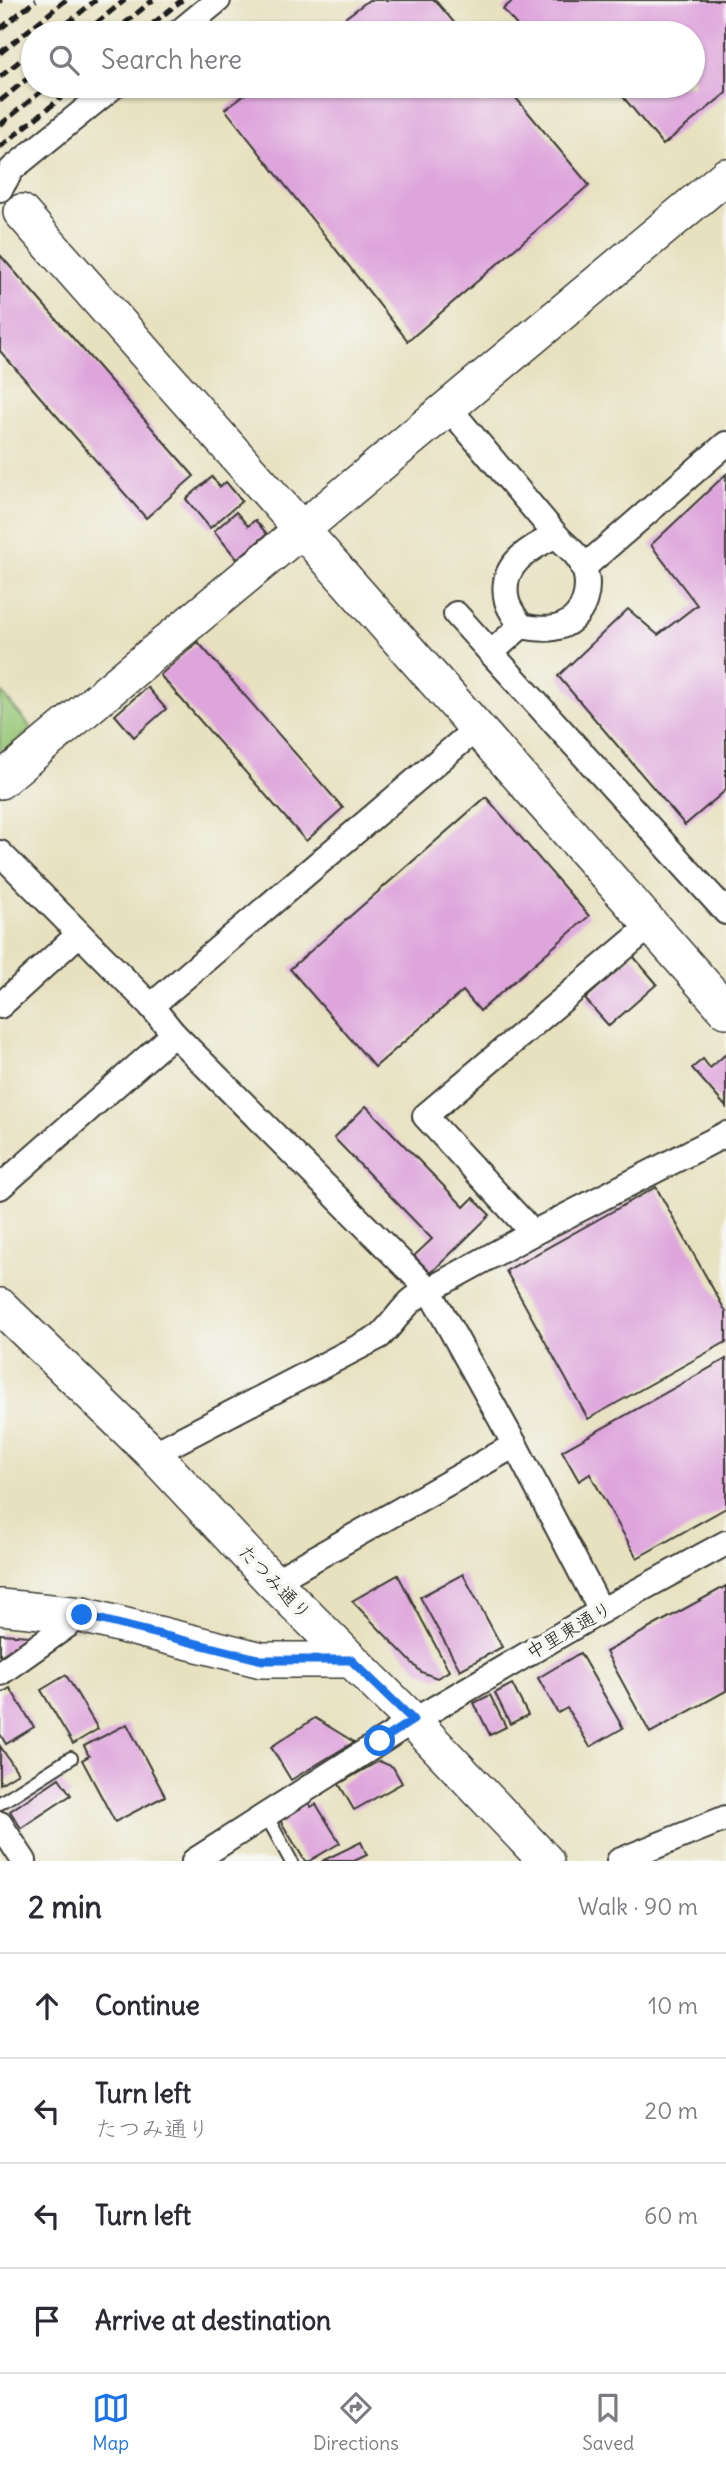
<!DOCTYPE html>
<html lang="en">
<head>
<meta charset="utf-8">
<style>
  :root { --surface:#fff; --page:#f2f2f3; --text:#2b2b33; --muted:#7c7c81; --line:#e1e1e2; --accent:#1a73e8 }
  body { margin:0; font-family:Delius,"Klee One",sans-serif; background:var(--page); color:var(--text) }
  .stop { position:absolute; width:21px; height:21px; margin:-16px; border:5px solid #1a73e8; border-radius:50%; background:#fff }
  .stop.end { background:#1a73e8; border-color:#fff; box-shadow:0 2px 7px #0008 }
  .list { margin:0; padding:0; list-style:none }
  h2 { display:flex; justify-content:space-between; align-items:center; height:91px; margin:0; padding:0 28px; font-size:30px }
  h2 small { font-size:23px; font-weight:400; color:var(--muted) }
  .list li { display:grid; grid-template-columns:46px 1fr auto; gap:21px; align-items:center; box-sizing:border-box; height:105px; padding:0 28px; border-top:2px solid var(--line) }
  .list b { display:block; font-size:26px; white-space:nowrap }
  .list p { margin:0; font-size:23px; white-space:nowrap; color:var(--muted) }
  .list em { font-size:23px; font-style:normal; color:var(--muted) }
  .icon { flex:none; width:38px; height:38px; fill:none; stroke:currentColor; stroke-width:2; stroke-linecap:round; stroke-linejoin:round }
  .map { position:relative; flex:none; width:726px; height:1861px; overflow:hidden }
  .search { position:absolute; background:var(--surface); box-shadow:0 2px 5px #0004; left:21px; right:21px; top:21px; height:77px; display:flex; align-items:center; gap:18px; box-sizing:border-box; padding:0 24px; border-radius:38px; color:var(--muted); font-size:26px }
  .sheet { height:511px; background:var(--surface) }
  nav { display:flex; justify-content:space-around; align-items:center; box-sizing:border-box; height:98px; border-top:2px solid var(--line); background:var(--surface); font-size:19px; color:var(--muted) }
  nav a { display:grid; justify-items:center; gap:4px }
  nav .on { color:var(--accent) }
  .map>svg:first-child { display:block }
  .green { fill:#95c675; stroke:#587148; stroke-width:2 }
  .building { fill:#dea4dc }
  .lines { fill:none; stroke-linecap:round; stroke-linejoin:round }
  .lane-casing { stroke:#3a3a34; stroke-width:16 }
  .street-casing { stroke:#3a3a34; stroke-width:28 }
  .secondary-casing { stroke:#3a3a34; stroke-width:38 }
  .lane { stroke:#fff; stroke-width:12 }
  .street { stroke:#fff; stroke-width:24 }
  .secondary { stroke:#fff; stroke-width:35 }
  .rail { stroke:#1c1c1c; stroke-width:5; stroke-dasharray:10 5; stroke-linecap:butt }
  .route { stroke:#1a73e8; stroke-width:9 }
  .labels { text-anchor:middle; stroke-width:7; stroke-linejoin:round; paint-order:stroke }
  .street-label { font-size:19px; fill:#1c1c1c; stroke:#f6f6f2 }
</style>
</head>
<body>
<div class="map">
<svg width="726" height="1861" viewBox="0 0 726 1861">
  <rect width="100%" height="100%" fill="#f6f6f2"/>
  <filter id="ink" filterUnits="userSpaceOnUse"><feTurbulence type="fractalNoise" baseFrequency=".0143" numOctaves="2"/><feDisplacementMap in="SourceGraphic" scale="14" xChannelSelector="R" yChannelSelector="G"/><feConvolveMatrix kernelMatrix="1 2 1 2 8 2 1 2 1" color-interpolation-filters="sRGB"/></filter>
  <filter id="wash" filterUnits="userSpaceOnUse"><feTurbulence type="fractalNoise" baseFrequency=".00686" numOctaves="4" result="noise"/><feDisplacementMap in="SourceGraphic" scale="28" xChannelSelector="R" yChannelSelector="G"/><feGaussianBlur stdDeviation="1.57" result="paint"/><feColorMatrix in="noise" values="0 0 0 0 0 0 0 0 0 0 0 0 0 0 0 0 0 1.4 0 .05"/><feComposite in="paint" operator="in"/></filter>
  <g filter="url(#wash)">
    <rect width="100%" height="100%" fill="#e7e1bf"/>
    <path class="green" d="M2,693l30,36 -32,26v-60z"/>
    <g id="blocks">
      <g class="building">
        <path d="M369,0h66l28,33h-138z"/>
        <path d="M514,0h212v93l-63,52 -49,-59h79v-53h-170l-20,-24z"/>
        <path d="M256,86h250l83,99 -181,156 -183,-232z"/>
        <path d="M0,255l194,221 -48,42 -146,-167z"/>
        <path d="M726,474v316l-41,35 -127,-149 70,-67 30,26 39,-30 -46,-60z"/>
        <path d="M212,477l8,10 6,-5 16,19 -32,27 -24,-29z"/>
        <path d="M236,512l12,14 7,-6 12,14 -30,25 -23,-28z"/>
        <path d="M198,642l145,166 -37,33 -146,-166z"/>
        <path d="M147,687l19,22 -32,28 -19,-22z"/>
        <path d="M486,797l103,119 -109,95 -17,-20 -88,76 -85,-98z"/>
        <path d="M633,956l24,28 -48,42 -24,-27z"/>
        <path d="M726,1054v53l-34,-39 11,-9 7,9z"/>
        <path d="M366,1106l98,101 9,-9 17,17 -59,58 -17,-17 18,-17 -98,-101z"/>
        <path d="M656,1187l70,125v30l-138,77 -82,-148z"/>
        <path d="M726,1359v149l-89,50 -47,-84 -11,7 -17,-30z"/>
        <path d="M463,1574l39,73 -42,23 -40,-73z"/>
        <path d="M398,1575l51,96 -12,7 -16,-6 -69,-71z"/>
        <path d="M726,1586v105l-76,42 -44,-81z"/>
        <path d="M0,1634l31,2 -31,20z"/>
        <path d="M580,1653l43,75 -33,19 -23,-39 -9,5 -20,-35z"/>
        <path d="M66,1675l32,54 -25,15 -32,-54z"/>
        <path d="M512,1684l16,31 -18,9 -15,-31z"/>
        <path d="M10,1688l24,39 -28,17 -6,-10v-40z"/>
        <path d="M490,1695l16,32 -16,8 -16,-32z"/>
        <path d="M315,1718l39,24 -63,38 -20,-33z"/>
        <path d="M127,1724l38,72 -50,26 -33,-62 7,-4 -5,-10z"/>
        <path d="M0,1746l18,27 -18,11z"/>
        <path d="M379,1761l14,6 9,16 -48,27 -15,-26z"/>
        <path d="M59,1778l12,17 -50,33 -11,-17z"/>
        <path d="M306,1799l5,8 5,-3 24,39 -31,18h-4l-27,-44z"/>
        <path d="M361,1842l6,13 -13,6h-32z"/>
      </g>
    </g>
  </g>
  <g filter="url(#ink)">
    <use href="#blocks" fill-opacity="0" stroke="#3a3a34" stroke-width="2"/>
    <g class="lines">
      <defs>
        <g id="lane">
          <path d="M0,1803l71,-45"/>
          <path d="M266,1815l25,46"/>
        </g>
        <g id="street">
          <path d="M178,33l40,-33"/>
          <path d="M0,189l12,-20 102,-83"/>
          <path d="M448,407l108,128c-27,14 -58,30 -49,66 2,9 10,18 14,25 10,2 23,4 33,2 31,-5 42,-45 25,-69 -6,-9 -16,-16 -23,-24"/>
          <path d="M583,568l143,-124"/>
          <path d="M456,614l35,39"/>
          <path d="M521,626l-30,27 235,259"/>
          <path d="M0,853l151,153 23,28 255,256 86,155 86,166"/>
          <path d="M0,1006l79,-72"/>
          <path d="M151,1006l326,-278"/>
          <path d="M0,1187l174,-153"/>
          <path d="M533,1233l-108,-117 226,-191"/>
          <path d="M153,1454l227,-118c17,-16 27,-38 49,-46l104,-57 193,-99"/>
          <path d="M273,1582l242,-137"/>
          <path d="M0,1673l82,-58"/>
          <path d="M0,1824l24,37"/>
          <path d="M194,1861l219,-140 188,-110 125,-68"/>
          <path d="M619,1861l107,-43"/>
        </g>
        <g id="secondary">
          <path d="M21,212l705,798"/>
          <path d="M0,781l726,-605"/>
          <path d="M0,1306l153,148 120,128 140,139 133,140"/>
          <path d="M0,1607l82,8 180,45h89"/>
        </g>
      </defs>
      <use href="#lane" class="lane-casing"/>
      <use href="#street" class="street-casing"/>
      <use href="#secondary" class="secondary-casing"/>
      <use href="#lane" class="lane"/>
      <use href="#street" class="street"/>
      <use href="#secondary" class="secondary"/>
      <g class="rail">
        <path d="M0,2l2,-2"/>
        <path d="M0,29l36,-29"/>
        <path d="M55,33l41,-33"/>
        <path d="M84,33l41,-33"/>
        <path d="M113,33l40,-33"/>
        <path d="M141,33l41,-33"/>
        <path d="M0,53l66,-53"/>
        <path d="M0,77l33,-27"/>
        <path d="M0,101l33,-27"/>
        <path d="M0,125l48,-39"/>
        <path d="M0,147l76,-61"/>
      </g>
    </g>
  </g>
  <g class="lines" filter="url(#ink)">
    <path class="route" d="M82,1615l180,45h89l62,60 -33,21"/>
  </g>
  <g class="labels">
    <g class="street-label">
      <text transform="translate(275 1582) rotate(46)" y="7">たつみ通り</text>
      <text transform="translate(569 1630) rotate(-30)" y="7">中里東通り</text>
    </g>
  </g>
</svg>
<div class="stop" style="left:380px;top:1741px"></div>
<div class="stop end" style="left:82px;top:1615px"></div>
<div class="search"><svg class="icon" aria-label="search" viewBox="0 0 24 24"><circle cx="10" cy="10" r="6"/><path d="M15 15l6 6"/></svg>Search here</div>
</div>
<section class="sheet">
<h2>2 min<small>Walk · 90 m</small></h2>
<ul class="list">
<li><svg class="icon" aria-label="ahead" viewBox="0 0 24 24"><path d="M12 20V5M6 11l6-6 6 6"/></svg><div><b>Continue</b></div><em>10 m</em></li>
<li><svg class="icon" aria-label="left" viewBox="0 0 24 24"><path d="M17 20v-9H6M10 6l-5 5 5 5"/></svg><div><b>Turn left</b><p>たつみ通り</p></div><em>20 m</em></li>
<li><svg class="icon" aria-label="left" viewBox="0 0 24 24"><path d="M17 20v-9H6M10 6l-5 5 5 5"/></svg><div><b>Turn left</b></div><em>60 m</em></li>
<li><svg class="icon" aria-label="arrive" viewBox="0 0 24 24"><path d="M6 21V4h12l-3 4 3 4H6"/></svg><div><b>Arrive at destination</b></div></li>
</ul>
</section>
<nav>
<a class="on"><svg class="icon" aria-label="map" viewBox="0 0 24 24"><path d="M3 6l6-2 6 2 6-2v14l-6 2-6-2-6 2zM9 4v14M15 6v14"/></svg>Map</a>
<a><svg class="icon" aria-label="directions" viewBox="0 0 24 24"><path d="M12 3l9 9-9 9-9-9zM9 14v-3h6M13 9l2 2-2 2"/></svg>Directions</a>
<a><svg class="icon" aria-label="saved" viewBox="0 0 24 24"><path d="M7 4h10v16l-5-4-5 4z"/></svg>Saved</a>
</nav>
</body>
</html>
